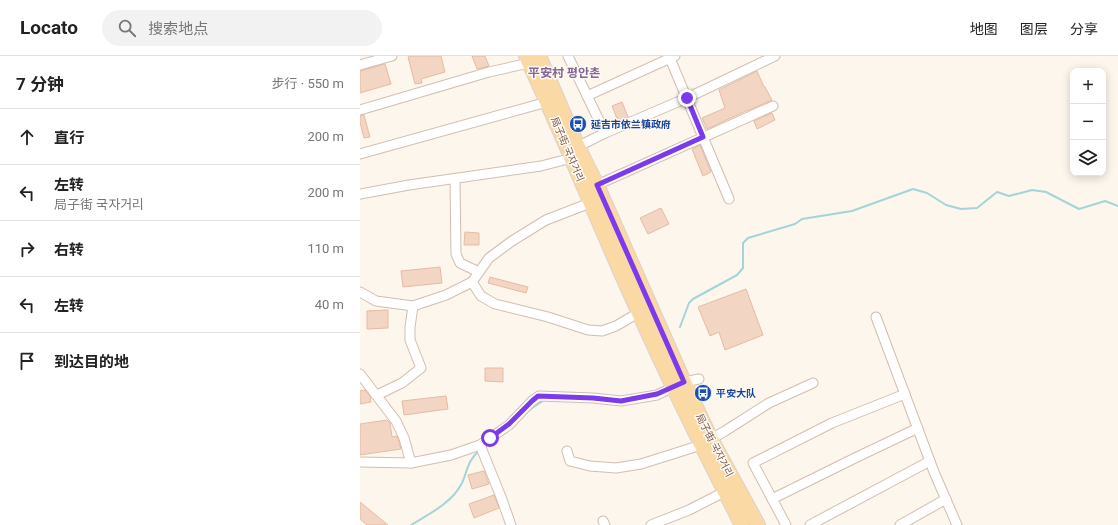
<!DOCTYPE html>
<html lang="zh">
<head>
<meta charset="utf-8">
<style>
  :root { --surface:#fff; --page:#f2f2f2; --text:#222; --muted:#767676; --line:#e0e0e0 }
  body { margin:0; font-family:Roboto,"Noto Sans SC","Noto Sans KR",sans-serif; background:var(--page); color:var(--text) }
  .controls { position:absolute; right:12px; top:12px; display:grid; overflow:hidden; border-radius:8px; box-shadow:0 2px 10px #0003 }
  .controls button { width:36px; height:36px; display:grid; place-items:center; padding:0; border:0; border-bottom:1px solid var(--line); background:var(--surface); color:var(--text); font:20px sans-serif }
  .stop { position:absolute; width:12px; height:12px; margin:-9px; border:3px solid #7c3aed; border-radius:50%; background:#fff }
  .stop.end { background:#7c3aed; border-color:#fff; box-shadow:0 1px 4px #0008 }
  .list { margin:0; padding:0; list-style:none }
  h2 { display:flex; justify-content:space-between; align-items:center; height:52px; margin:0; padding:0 16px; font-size:17px }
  h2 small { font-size:13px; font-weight:400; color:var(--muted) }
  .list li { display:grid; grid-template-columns:26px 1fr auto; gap:12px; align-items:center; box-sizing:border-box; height:56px; padding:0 16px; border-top:1px solid var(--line) }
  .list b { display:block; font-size:15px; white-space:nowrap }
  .list p { margin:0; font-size:13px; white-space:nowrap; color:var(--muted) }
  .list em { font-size:13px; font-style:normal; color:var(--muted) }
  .icon { flex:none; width:22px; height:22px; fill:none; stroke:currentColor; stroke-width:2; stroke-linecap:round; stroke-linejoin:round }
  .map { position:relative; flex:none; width:758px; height:469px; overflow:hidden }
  header { display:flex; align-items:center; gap:24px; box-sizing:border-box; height:56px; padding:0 20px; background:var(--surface); border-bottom:1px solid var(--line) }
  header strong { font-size:19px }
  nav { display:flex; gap:22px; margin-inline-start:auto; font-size:14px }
  .search { width:280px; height:36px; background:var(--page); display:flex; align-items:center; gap:10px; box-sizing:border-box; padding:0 14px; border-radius:22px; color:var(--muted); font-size:15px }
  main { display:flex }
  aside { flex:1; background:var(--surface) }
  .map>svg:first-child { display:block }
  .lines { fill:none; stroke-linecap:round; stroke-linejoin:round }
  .stream { stroke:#a5d3da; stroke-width:2 }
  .building { fill:#f3d5c3; stroke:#e6bba3 }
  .minor-casing { stroke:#d1beb0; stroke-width:11 }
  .primary-casing { stroke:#dad1cd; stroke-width:16 }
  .minor { stroke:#fff; stroke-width:9 }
  .primary { stroke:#fbd9a5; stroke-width:14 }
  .route { stroke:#7c3aed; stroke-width:5 }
  .labels { text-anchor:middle; stroke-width:3; stroke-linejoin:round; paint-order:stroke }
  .transit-label { font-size:10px; font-weight:bold; fill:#164399; stroke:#fffaf3; text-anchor:start }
  .street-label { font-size:10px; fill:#7a5c4d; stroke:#fffaf3 }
  .quarter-label { font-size:12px; font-weight:bold; fill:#846695; stroke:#fffaf3 }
</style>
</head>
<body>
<header>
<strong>Locato</strong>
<div class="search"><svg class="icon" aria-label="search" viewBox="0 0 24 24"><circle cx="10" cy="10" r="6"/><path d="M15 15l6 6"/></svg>搜索地点</div>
<nav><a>地图</a><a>图层</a><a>分享</a></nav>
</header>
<main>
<aside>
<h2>7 分钟<small>步行 · 550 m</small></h2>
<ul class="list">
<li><svg class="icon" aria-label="ahead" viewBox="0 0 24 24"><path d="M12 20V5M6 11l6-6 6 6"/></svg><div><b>直行</b></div><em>200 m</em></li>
<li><svg class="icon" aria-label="left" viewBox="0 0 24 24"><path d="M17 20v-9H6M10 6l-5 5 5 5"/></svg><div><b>左转</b><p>局子街 국자거리</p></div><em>200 m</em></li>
<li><svg class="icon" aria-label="right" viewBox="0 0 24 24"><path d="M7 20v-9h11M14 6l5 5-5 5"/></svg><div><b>右转</b></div><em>110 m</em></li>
<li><svg class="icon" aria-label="left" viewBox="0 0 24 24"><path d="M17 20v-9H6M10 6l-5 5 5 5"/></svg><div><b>左转</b></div><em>40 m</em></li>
<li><svg class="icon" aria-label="arrive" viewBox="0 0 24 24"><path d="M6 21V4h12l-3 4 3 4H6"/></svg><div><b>到达目的地</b></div></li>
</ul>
</aside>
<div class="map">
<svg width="758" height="469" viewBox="0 0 758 469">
  <rect width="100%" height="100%" fill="#fdf6ec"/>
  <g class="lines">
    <g class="stream">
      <path d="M320,271l9,-24 4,-4 44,-24 6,-7v-25l5,-5 47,-14 7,-5 50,-8 61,-22 14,4 19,12 15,4 16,-1 20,-16 12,4 23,-6 14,2 33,17 26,-8 13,5"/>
      <path d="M168,355l16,-11"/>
      <path d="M51,469c18,-11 41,-22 51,-42 6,-13 5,-22 17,-32"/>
    </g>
  </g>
  <g class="building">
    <path d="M52,0h29l4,16 -24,7 1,4 -7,1 -7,-27z"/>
    <path d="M112,0h13l4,10 -12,3z"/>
    <path d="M25,8l6,20 -31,9v-22z"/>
    <path d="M397,15l7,16h1l7,13 -23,10h-1l-41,19 -5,-11 23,-10 -6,-18z"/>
    <path d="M262,46l6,15 -10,4 -6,-15z"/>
    <path d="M412,57l3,7 -18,9 -3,-8z"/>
    <path d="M4,59l6,22 -6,1 -4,-16v-6z"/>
    <path d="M340,89l11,27 -8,4 -11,-27z"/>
    <path d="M301,152l8,16 -21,10 -8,-16z"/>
    <path d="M105,176l14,1v12h-15z"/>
    <path d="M80,211l2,16 -39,4 -2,-16z"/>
    <path d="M130,221l38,10 -2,6 -38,-10z"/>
    <path d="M386,233l17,46 -38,15 -6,-18 -9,4 -12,-29z"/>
    <path d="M28,254v18l-21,1v-18z"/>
    <path d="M125,312h18v14l-18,-1z"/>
    <path d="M5,334l5,6 1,6 -11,2v-13z"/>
    <path d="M86,340l2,13 -44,6 -2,-14z"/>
    <path d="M27,364l3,3 2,14 5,-1 4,13 -41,6v-31z"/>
    <path d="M124,415l5,13 -17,5 -4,-14z"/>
    <path d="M134,439l5,13 -25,10 -5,-14z"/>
    <path d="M0,446l28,23h-21l-7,-6z"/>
  </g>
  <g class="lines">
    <defs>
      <g id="minor">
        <path d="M208,0l37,77"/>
        <path d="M309,0l60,143"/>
        <path d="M0,9l32,-9"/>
        <path d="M227,40l88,-40"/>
        <path d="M0,54l129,-38 40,-9"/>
        <path d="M213,93l32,-16 82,-35 88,-42"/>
        <path d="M0,98l187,-52"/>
        <path d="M95,123l1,75 4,9 19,9"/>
        <path d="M237,129l176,-79"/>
        <path d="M0,138l49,-9 132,-19 31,-8"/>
        <path d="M112,226l9,14 14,8 53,13 40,13 14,1 14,-5 22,-13"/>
        <path d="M0,236l16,9 37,5 33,-11 26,-13 17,-24 23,-17 34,-21 44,-17"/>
        <path d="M516,261l58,155 23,53"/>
        <path d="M0,318l36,47 8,17 7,25"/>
        <path d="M17,339l25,-12 19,-15 -11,-28v-13l3,-21"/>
        <path d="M120,389l21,52 10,28"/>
        <path d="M207,395l3,10 20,5 26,2 25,-4 35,-11 25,-8 24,-14 44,-28 44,-20"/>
        <path d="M0,406l51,1 40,-8 29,-10 29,-20 23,-24 7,-5 54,2 28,3 36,-6 27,-13 15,-3"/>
        <path d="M412,443l83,-41 63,-30"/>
        <path d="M243,465l2,4"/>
        <path d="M291,469l38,-15 39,-20"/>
        <path d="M426,469l-33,-62 79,-40 73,-29"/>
        <path d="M450,469l120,-64"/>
        <path d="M540,469l46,-26"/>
      </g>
      <g id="primary">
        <path d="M166,0c40,85 74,172 113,257 32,72 67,142 103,212"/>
        <path d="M179,0l39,91 19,38 87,197 27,57 47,86"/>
      </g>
    </defs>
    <use href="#minor" class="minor-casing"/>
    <use href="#primary" class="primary-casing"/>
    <use href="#minor" class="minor"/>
    <use href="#primary" class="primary"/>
  </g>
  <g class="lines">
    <path class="route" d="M130,382l19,-14 23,-23 6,-5 55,2 28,3 36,-7 27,-12 -87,-197 106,-48 -16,-39"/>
  </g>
  <defs>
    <symbol id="bus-disc" viewBox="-11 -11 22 22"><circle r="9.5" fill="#1a4fb4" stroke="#fffaf3"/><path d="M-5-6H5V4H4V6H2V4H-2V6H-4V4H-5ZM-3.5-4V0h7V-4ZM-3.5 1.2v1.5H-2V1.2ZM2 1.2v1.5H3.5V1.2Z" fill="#fff"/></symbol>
  </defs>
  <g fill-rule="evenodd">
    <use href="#bus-disc" x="208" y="58" width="20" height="20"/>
    <use href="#bus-disc" x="333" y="327" width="20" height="20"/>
  </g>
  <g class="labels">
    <g class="transit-label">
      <text x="231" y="72">延吉市依兰镇政府</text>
      <text x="356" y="341">平安大队</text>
    </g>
    <g class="street-label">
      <text transform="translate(208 93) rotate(67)" y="4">局子街 국자거리</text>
      <text transform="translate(355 389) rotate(63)" y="4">局子街 국자거리</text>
    </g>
    <g class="quarter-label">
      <text x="204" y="21">平安村 평안촌</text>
    </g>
  </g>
</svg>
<div class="controls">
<button>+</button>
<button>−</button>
<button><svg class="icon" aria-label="layers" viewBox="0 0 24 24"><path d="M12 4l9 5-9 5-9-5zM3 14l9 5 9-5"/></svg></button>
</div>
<div class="stop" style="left:130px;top:382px"></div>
<div class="stop end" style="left:327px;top:42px"></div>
</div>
</main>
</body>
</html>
